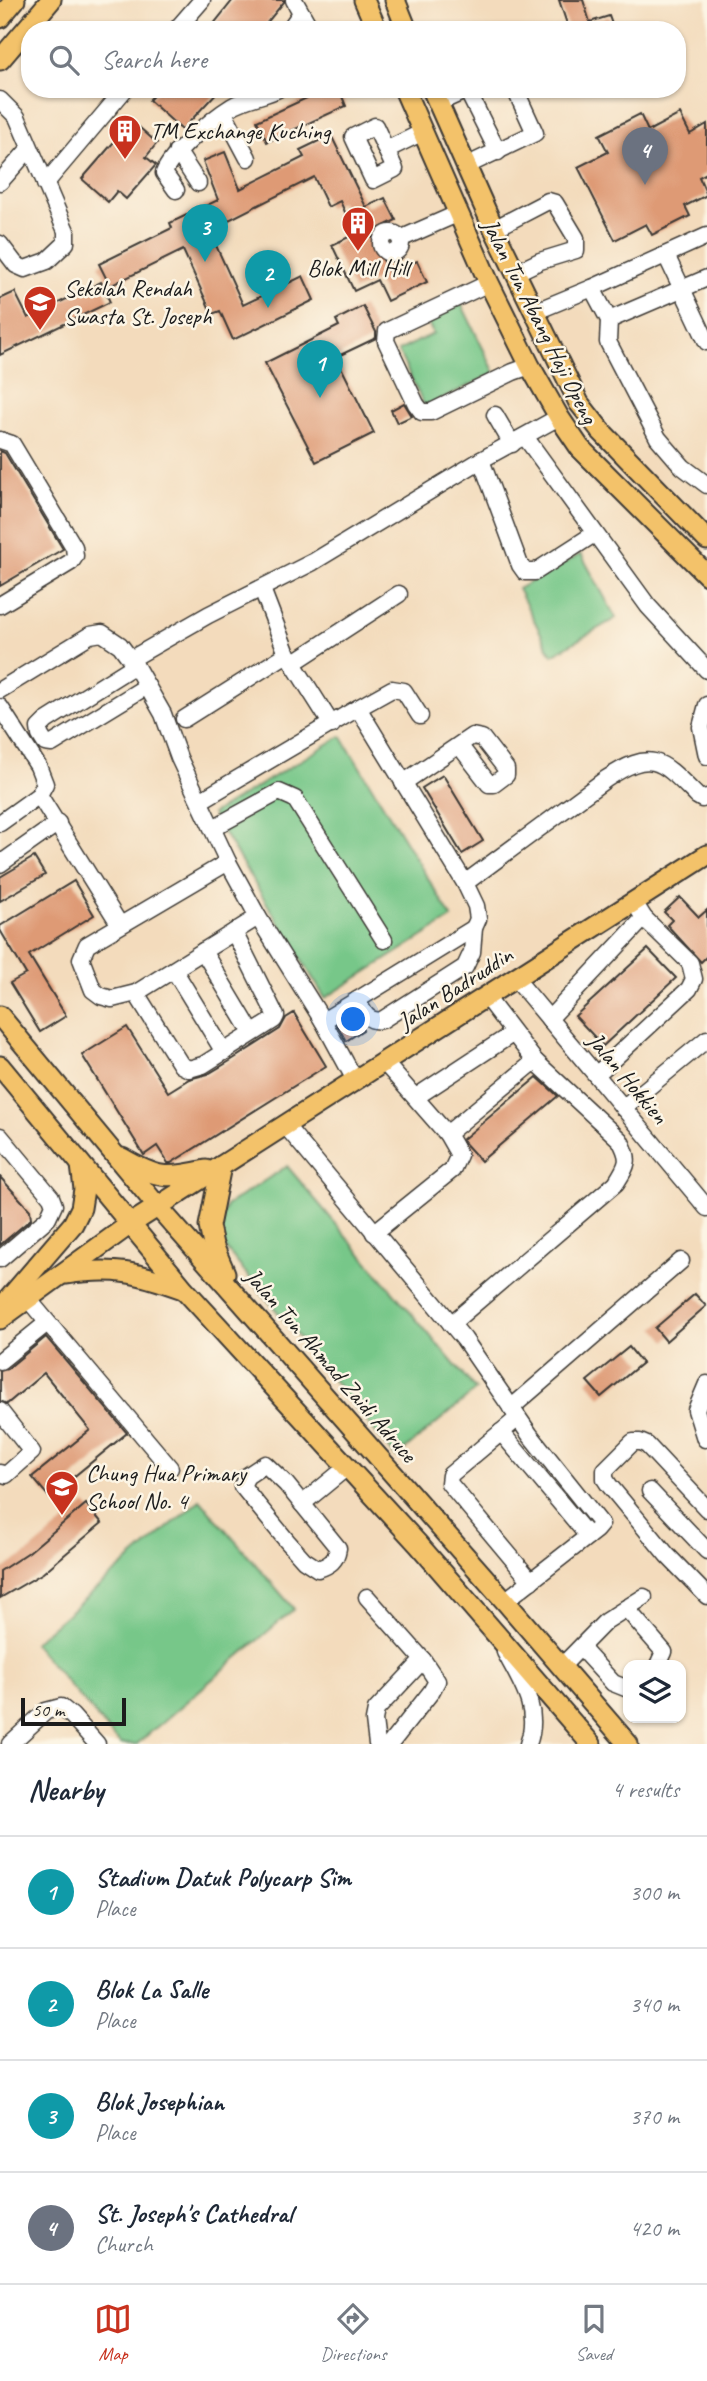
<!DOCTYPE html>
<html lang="en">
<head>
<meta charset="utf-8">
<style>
  :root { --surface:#fff; --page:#f2f2f3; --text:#1f2937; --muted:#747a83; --line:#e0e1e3; --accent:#c8321e }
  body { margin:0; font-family:Caveat,sans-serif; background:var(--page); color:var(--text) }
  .controls { position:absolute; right:21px; bottom:21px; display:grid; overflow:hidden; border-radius:14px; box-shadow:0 2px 5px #0004 }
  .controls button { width:63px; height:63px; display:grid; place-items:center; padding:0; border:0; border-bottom:2px solid var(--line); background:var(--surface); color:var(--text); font:35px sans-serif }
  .scale { position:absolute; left:21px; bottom:18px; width:105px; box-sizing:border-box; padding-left:7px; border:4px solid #1c1c1c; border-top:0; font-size:19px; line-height:24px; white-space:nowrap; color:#1c1c1c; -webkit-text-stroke:5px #fcf5e5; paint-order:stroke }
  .you { position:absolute; left:354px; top:1020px; width:24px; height:24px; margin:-18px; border:5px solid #fff; border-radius:50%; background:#1a73e8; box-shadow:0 0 0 10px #1a73e833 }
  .badge { display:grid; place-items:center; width:46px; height:46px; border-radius:50%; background:var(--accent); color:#fff; font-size:23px; font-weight:700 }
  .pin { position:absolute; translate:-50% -58px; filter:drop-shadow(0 2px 4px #0008) }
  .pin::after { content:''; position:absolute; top:37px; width:24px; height:21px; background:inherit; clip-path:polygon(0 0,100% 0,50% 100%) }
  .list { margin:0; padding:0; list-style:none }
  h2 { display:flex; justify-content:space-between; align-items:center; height:91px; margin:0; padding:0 28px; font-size:30px }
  h2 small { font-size:23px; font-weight:400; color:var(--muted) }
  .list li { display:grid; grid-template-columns:46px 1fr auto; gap:21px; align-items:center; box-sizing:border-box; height:112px; padding:0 28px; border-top:2px solid var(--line) }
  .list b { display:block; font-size:26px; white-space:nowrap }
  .list p { margin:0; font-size:23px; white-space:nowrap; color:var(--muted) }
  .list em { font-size:23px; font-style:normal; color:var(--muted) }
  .icon { flex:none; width:38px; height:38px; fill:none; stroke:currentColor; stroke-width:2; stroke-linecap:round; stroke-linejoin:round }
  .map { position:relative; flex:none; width:707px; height:1744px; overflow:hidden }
  .search { position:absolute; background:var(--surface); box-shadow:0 2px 5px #0004; left:21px; right:21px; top:21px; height:77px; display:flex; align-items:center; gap:18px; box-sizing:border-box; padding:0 24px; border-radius:28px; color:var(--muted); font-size:26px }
  .sheet { height:539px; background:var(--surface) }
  nav { display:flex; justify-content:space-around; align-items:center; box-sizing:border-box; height:98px; border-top:2px solid var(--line); background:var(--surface); font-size:19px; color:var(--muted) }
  nav a { display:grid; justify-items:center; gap:4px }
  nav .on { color:var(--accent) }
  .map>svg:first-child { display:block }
  .green { fill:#77c789; stroke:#4a7252; stroke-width:2 }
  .building { fill:#de9a75 }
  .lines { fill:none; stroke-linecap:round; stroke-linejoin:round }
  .minor-casing { stroke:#3c3934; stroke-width:19 }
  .major-casing { stroke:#3c3934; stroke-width:23 }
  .minor { stroke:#fff; stroke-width:16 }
  .major { stroke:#f3c26a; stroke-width:19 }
  .labels { text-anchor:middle; stroke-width:5; stroke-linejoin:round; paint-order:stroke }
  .poi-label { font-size:24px; fill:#1c1c1c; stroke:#fcf5e5; text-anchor:start }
  .street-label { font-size:24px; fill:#1c1c1c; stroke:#fcf5e5 }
</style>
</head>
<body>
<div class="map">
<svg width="707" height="1744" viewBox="0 0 707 1744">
  <rect width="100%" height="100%" fill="#fcf5e5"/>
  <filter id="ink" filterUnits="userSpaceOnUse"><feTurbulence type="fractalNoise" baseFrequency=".0143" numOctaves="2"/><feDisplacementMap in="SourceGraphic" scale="14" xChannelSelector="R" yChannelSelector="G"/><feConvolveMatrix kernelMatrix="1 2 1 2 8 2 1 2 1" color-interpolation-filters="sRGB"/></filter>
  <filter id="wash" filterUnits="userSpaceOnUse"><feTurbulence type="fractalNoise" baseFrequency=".00686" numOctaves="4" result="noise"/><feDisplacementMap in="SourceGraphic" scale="28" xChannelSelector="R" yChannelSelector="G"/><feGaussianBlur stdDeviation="1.57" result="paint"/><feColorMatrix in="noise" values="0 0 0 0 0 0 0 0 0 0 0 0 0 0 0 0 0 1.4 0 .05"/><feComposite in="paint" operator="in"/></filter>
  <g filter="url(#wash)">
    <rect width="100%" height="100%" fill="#f3dbbc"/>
    <g class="green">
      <path d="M461,303l34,70 -70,34 -27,-56 35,-17 -6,-14z"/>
      <path d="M581,554l35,64 -64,37 -34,-66z"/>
      <path d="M341,736l111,182 -127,80 -113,-184z"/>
      <path d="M287,1166l189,224 -80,67 -174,-213 -3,-20 7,-18z"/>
      <path d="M200,1500l94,109 -157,135h-17l-87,-101z"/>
    </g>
    <g id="blocks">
      <g class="building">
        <path d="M233,0h51v2l-23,28h-52z"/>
        <path d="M559,0h24l7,22 19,-6 5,14h-45z"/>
        <path d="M159,89h61l-38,41 -33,-30z"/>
        <path d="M326,89h13l7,17 -79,36 -10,-21z"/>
        <path d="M640,114l8,17 32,-17 10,20 17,-10v49l-8,4 8,18 -22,11 5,10 -38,19 -6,-11 -31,16 -37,-73 30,-15 -9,-17z"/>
        <path d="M132,121l25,22 -11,14 10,8 -30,34 -9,-8 -9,11 -26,-23z"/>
        <path d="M331,135l35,72 19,-9 11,22 -26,13 20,41 27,-13 10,21 -40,19 -10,-21 -23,11 -22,-46 23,-11 -15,-33 -12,6 -14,-30 -105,53 34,75 60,-29 11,24 -81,40 -13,-29 -8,3 -29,-64 -73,36 -11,-22 73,-36 -2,-5 48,-23 -15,-39 22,-9 15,37 64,-32 -4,-7z"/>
        <path d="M101,282l9,20 -110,53v-56l15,-7 13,26z"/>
        <path d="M363,306l13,26v6l-40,19 38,76 -58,29 -51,-99 74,-37 -3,-6z"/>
        <path d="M404,403l8,13 -15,7 -6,-13z"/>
        <path d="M0,451l5,2 58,96 -63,37z"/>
        <path d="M443,775l40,66 -21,13 -40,-66z"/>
        <path d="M34,857l11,18 -45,26v-24z"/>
        <path d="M74,881l20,34 -65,40 37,61 -26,16 -30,-49 16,-9 -26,-44v-4z"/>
        <path d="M680,897l19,20 8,-7v46l-6,6 -34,-37 5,-5 -8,-8z"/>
        <path d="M648,949l28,29 -73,68 -28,-30z"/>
        <path d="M294,1013l32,53 -155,97h-3l-11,-17 -13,9 -62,-100 45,-28 41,65 21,-13 19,-5 22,-13 50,-32 6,-11z"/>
        <path d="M353,1015l10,15 -17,11 -9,-16z"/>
        <path d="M537,1077l21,19 -77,65 -19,-21z"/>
        <path d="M0,1177l30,33 1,9 -31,26z"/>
        <path d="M695,1294l11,12 -40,35 -11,-13z"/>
        <path d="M46,1337l81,96 -78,64 -17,-20 58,-47 -46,-57 -37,31 -7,-3v-30l7,-2z"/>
        <path d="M629,1347l13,16 -41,34 -14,-16z"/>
        <path d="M86,1504l16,19 -59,50 -43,25v-27l29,-19z"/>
      </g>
    </g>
  </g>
  <g filter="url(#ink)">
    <use href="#blocks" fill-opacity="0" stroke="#3c3934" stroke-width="2"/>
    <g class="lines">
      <defs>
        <g id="minor">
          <path d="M294,0l17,30"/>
          <path d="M176,30l26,-30"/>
          <path d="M289,30l12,-17"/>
          <path d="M467,90l31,62"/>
          <path d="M0,100l17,17 49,114v12l-19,18 -22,8 -9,-4 -16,-21"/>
          <path d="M438,103l31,-14"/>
          <path d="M224,113l24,45"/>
          <path d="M375,126l20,43 -22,11 -20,-43z"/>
          <path d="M386,150l37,-18"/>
          <path d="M177,151l21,32"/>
          <path d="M466,166l69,-33 -20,-44"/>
          <path d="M0,182l29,-33"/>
          <path d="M45,184l80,-95"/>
          <path d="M176,190l-12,-17c7,-19 49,-55 67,-66 14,-9 33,-11 47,-18"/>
          <path d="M494,229l54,-28 7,2 21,35v12l-36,11 -25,12"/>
          <circle cx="391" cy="243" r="10"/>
          <path d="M400,239l57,-25"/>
          <path d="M666,255l41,87"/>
          <path d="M489,283l-102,48 -1,10 30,63 6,8h9l82,-40 17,-6"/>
          <path d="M592,288l17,32 -1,22 50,96 25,29 24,18"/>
          <path d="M534,312l58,-24 115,-52"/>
          <path d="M609,320l98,-42"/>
          <path d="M495,415l17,29"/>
          <path d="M526,438l122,168 59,64"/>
          <path d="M0,440l12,4 62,103 1,9 -4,6 -71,43"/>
          <path d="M481,460l39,105 5,7h10l59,-38"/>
          <path d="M262,589l25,65 45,71"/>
          <path d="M131,659l77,-44 105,-53 168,-102 78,-43"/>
          <path d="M293,663l106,-69"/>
          <path d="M135,665l-89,56 -7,7 1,7 5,8 7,1 95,-58"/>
          <path d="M0,690l90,-55 12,-2 18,12 15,20 28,49 16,44 49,104 30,55 65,104 32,59"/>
          <path d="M707,705l-6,22 6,29"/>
          <path d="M0,707l38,59 7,18 -6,11 81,130"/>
          <path d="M358,708l34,-19 12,2 16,25"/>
          <path d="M184,719l103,-65"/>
          <path d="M403,783l69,-47 10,2 24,31v6l-12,9h-5l-30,-39"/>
          <path d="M200,801l158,-93 107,175 11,23 2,13 -4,9 -2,24 -7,15 -83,53c-15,3 -19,-9 -25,-20"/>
          <path d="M0,823l39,-28"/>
          <path d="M213,828l66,-36 16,7 89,141"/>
          <path d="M228,862l-141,83 -6,14 12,31 8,6 11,3 24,-6 122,-76"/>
          <path d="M0,864l58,-41"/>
          <path d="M465,883l141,-104c47,-31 55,-19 91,17l5,3 5,-2"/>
          <path d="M203,951l49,82"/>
          <path d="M174,970l50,82"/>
          <path d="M515,978l192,230"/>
          <path d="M136,993l45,72 8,4 14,-4 71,-45 2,-4 -42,-84"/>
          <path d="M549,1019l95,-101"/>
          <path d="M323,1021l151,-93"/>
          <path d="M596,1075l93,-86 5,-10 -4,-16 -46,-45 -10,-16"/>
          <path d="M416,1097l96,-63"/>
          <path d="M623,1108l84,-69"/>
          <path d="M285,1125l179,214 66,96 71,89 -5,6 -91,71"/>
          <path d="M447,1134l88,-73"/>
          <path d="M0,1136l51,61 3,8 -6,13 -48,41"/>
          <path d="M374,1233l78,-63 7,-15 -12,-21 -63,-72"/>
          <path d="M28,1299l142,169"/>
          <path d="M451,1324l165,-141c12,-19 15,-23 4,-43l-85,-79 -49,-64"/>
          <path d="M0,1361l47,-38"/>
          <path d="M511,1408l170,-147"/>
          <path d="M0,1411l32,41 -26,23 -6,-2"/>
          <path d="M518,1418l-68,57 -1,8 82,98"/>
          <path d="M501,1432l87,104"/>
          <path d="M705,1439l-9,-29 11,-26"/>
          <path d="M265,1464l21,20 52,64c-2,13 -8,17 -20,21l-14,-9 -17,-19 -45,-55 5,-10z"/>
          <path d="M650,1491l57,60"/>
          <path d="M302,1504l45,-37"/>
          <path d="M707,1509l-60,-64 -7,-3h-7l-28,28v9l4,6 58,70 40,41"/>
          <path d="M367,1597l56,63 -47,50 -2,10 3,24"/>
          <path d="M626,1608l38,44 -6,13"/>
          <path d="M581,1648l32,35 15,6"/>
          <path d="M505,1652c16,30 36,58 23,92"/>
          <path d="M561,1667l45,-46 38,-24"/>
          <path d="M10,1744l36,-33 15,-4 11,9 25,28"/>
          <path d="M390,1744l41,-52 6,-11 -14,-21"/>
        </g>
        <g id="major">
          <path d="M364,0l13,30"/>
          <path d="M395,0l12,30"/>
          <path d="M0,18l15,-18"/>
          <path d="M0,60l51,-60"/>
          <path d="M404,89l85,194 41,83 29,51 21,31 127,127"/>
          <path d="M432,89l62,140 85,174 22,28 106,109"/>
          <path d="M0,1016l158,191 347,394 123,143"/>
          <path d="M0,1066l184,223 234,255 173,200"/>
          <path d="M122,1158c36,21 44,21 84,12"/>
          <path d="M221,1166l-12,60 4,19 12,28"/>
          <path d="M66,1274c49,-7 70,-2 117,15"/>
          <path d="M1,1308l72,-84 8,-16 3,-19 -3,-24"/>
          <path d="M0,1319l129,-94 578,-370"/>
        </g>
      </defs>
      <use href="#minor" class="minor-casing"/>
      <use href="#major" class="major-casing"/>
      <use href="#minor" class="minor"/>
      <use href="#major" class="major"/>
    </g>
  </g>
  <defs>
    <symbol id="building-pin" viewBox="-11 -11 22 30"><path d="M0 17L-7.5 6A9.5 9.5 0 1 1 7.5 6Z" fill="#c8321e" stroke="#fcf5e5"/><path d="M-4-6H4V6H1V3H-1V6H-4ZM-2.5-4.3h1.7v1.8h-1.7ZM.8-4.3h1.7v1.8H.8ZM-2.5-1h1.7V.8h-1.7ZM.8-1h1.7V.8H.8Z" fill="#fff"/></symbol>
    <symbol id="school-pin" viewBox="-11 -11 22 30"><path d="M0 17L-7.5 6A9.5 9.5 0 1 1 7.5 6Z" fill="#c8321e" stroke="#fcf5e5"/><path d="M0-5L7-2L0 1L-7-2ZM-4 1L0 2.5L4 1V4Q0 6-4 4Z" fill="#fff"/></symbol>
  </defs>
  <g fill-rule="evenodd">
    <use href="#building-pin" x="106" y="112" width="38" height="52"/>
    <use href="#building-pin" x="339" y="204" width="38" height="52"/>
    <use href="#school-pin" x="21" y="283" width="38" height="52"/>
    <use href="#school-pin" x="43" y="1468" width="38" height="52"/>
  </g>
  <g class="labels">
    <g class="poi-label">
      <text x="150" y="139">TM Exchange Kuching</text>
      <text x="358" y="276" text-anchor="middle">Blok Mill Hill</text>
      <text x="64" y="296">Sekolah Rendah<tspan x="64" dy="28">Swasta St. Joseph</tspan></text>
      <text x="86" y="1481">Chung Hua Primary<tspan x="86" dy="28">School No. 4</tspan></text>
    </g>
    <g class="street-label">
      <text transform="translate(540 321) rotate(63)" y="8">Jalan Tun Abang Haji Openg</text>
      <text transform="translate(455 988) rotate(-33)" y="8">Jalan Badruddin</text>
      <text transform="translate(628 1078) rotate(50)" y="8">Jalan Hokkien</text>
      <text transform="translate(331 1365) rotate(49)" y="8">Jalan Tun Ahmad Zaidi Adruce</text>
    </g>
  </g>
</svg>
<div class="controls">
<button><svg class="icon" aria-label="layers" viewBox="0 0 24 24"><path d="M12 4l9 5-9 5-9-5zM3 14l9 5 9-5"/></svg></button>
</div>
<div class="scale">50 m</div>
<div class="you"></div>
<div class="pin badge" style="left:320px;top:398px;background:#0f9aa8">1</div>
<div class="pin badge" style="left:268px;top:308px;background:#0f9aa8">2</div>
<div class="pin badge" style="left:205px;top:262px;background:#0f9aa8">3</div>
<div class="pin badge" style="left:645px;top:185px;background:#6b7280">4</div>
<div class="search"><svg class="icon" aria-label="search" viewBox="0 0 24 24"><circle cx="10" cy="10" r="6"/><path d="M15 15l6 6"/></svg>Search here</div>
</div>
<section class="sheet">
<h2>Nearby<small>4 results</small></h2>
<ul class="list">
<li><span class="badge" style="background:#0f9aa8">1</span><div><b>Stadium Datuk Polycarp Sim</b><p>Place</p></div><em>300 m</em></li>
<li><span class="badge" style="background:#0f9aa8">2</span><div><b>Blok La Salle</b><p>Place</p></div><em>340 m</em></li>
<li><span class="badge" style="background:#0f9aa8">3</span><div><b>Blok Josephian</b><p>Place</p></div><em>370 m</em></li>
<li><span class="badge" style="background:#6b7280">4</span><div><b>St. Joseph's Cathedral</b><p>Church</p></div><em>420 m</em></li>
</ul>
</section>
<nav>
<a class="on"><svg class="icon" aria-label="map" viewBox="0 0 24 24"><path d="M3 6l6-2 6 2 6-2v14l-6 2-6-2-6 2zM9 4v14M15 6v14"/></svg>Map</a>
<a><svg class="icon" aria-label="directions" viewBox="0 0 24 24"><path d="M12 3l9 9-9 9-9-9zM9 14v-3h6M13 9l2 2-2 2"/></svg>Directions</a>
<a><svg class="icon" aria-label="saved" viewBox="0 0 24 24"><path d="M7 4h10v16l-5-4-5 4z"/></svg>Saved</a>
</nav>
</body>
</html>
